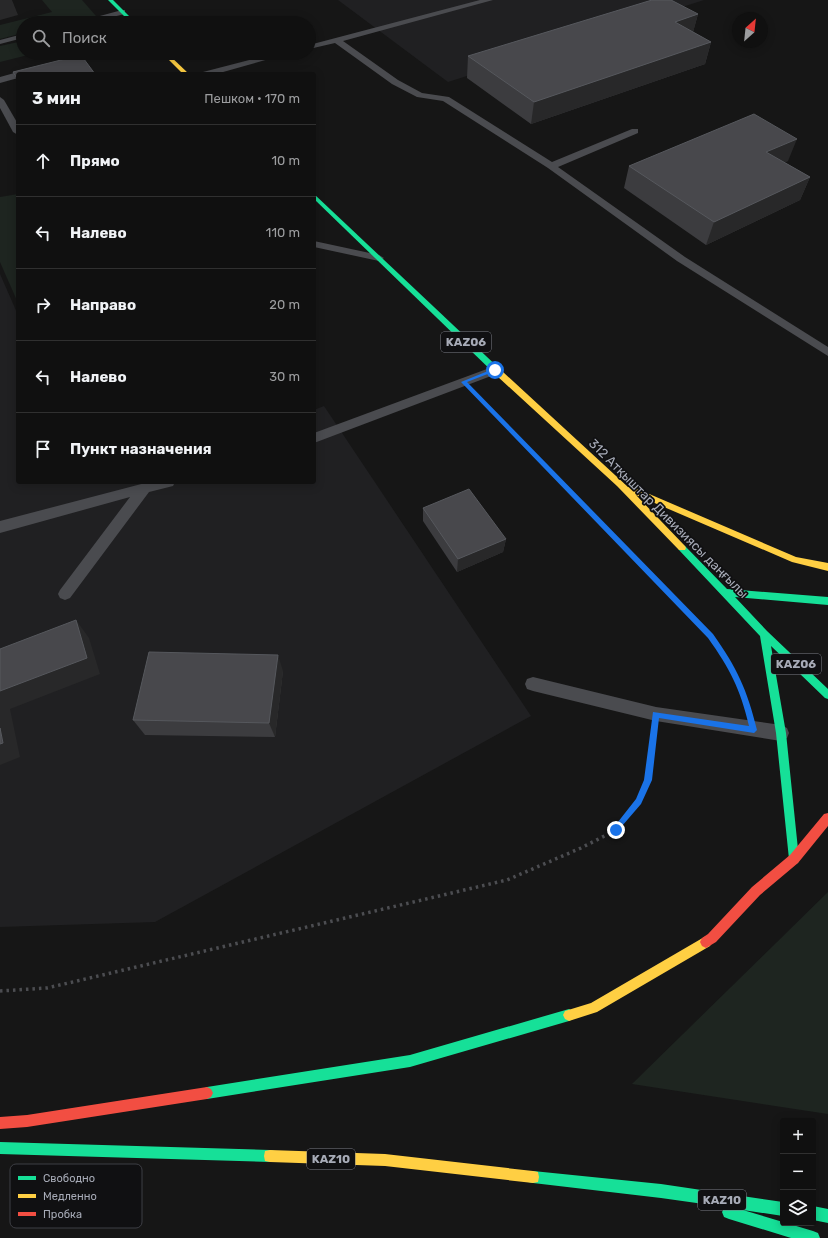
<!DOCTYPE html>
<html lang="ru">
<head>
<meta charset="utf-8">
<style>
  :root { --surface:#101010; --page:#1e1e1e; --text:#f1f3f6; --muted:#9c9d9f; --line:#303030 }
  body { margin:0; font-family:Rubik,sans-serif; background:var(--page); color:var(--text) }
  .controls { position:absolute; right:12px; bottom:12px; display:grid; overflow:hidden; border-radius:4px; box-shadow:0 2px 10px #0003 }
  .controls button { width:36px; height:36px; display:grid; place-items:center; padding:0; border:0; border-bottom:1px solid var(--line); background:var(--surface); color:var(--text); font:20px sans-serif }
  .compass { position:absolute; left:732px; top:12px; width:36px; height:36px; border-radius:50%; background:var(--surface); box-shadow:0 2px 10px #0003; rotate:27deg }
  .stop { position:absolute; width:12px; height:12px; margin:-9px; border:3px solid #1a73e8; border-radius:50%; background:#fff }
  .stop.end { background:#1a73e8; border-color:#fff; box-shadow:0 1px 4px #0008 }
  .list { margin:0; padding:0; list-style:none }
  h2 { display:flex; justify-content:space-between; align-items:center; height:52px; margin:0; padding:0 16px; font-size:17px }
  h2 small { font-size:13px; font-weight:400; color:var(--muted) }
  .list li { display:grid; grid-template-columns:26px 1fr auto; gap:12px; align-items:center; box-sizing:border-box; height:72px; padding:0 16px; border-top:1px solid var(--line) }
  .list b { display:block; font-size:15px; white-space:nowrap }
  .list em { font-size:13px; font-style:normal; color:var(--muted) }
  .icon { flex:none; width:22px; height:22px; fill:none; stroke:currentColor; stroke-width:2; stroke-linecap:round; stroke-linejoin:round }
  .map { position:relative; flex:none; width:828px; height:1238px; overflow:hidden }
  .search { position:absolute; background:var(--surface); box-shadow:0 2px 10px #0003; left:16px; top:16px; width:300px; height:44px; display:flex; align-items:center; gap:10px; box-sizing:border-box; padding:0 14px; border-radius:22px; color:var(--muted); font-size:15px }
  .panel { position:absolute; background:var(--surface); box-shadow:0 2px 10px #0003; left:16px; top:72px; width:300px; height:412px; border-radius:4px }
  .map>svg:first-child { display:block }
  .built { fill:#202022 }
  .green { fill:#1e2520 }
  .lines { fill:none; stroke-linecap:round; stroke-linejoin:round }
  .path-far2 { stroke:#4c4d51; stroke-width:2; stroke-dasharray:1.5 2.5; stroke-linecap:butt }
  .path-far1 { stroke:#4c4d51; stroke-width:2.5; stroke-dasharray:2 3; stroke-linecap:butt }
  .path { stroke:#4c4d51; stroke-width:3.5; stroke-dasharray:2.5 4; stroke-linecap:butt }
  .lane { fill:#4a4b4f; fill-rule:evenodd }
  .fast { fill:#16e098; fill-rule:evenodd }
  .slow { fill:#ffcf43; fill-rule:evenodd }
  .jam { fill:#f24e42; fill-rule:evenodd }
  .wall { fill:#3c3c3f }
  .shaded-wall { fill:#282829 }
  .building { fill:#48484c; stroke:#56585d }
  .route { fill:#1a73e8 }
  .labels { text-anchor:middle; stroke-width:3.5; stroke-linejoin:round; paint-order:stroke }
  .shield { fill:#101012; stroke:#7a7c86; stroke-width:1 }
  .shield-label { font-size:12px; font-weight:bold; fill:#a7abb7 }
  .street-label { font-size:13px; fill:#a7abb7; stroke:#101012 }
  .key { fill:#101012; stroke:#3d3e44; stroke-width:1 }
  .key-label { font-size:11px; fill:#a7abb7 }
</style>
</head>
<body>
<div class="map">
<svg width="828" height="1238" viewBox="0 0 828 1238">
  <rect width="100%" height="100%" fill="#161616"/>
  <g class="built">
    <path d="M338,0h366l-256,82z"/>
    <path d="M0,274l18,41v167h296v-72l10,-4 207,310 -376,206 -155,5z"/>
  </g>
  <g class="green">
    <path d="M42,0h40l14,16 -31,7h-42v10l-23,6v-14l52,-13z"/>
    <path d="M23,41v12h13l-36,9v-16z"/>
    <path d="M18,194v109l-18,-41v-65z"/>
    <path d="M828,892v222l-196,-30z"/>
  </g>
  <g class="lines">
    <path class="path-far2" d="M479,398l58,59"/>
    <g class="path-far1">
      <path d="M536,456l175,180 19,29 15,32"/>
      <path d="M641,796l7,-16 6,-43"/>
    </g>
    <path class="path" d="M0,991l47,-3 460,-108 74,-32 35,-18 22,-28 3,-7"/>
    <g class="lane">
      <path d="M480,0h13l-150,41 55,39 24,13 27,4 103,65 80,-33h6v4l-80,34 127,90 143,90v9l-151,-95 -129,-93 -105,-67 -26,-4 -25,-13 -57,-41 -26,6v-4z"/>
      <path d="M122,10h3v4l-38,9h-13z"/>
      <path d="M23,34v4l-23,6v-4z"/>
      <path d="M86,53h14l-38,12 -4,-3z"/>
      <path d="M276,53h14l-74,21h-14l1,-2z"/>
      <path d="M18,72l4,2h-4v4l-18,5v-6z"/>
      <path d="M0,97l4,3 14,24v11l-5,-3 -13,-24z"/>
      <path d="M314,241l65,14 5,3 -5,3 -65,-14z"/>
      <path d="M495,366l4,1 2,3 -2,3 -185,70v-10z"/>
      <path d="M149,482h26l-2,4 -24,6 -79,106 -5,2 -5,-2 -2,-4 2,-4 70,-93 -130,36v-12z"/>
      <path d="M533,677l123,30 125,18 6,3 2,5 -2,5 -6,3 -125,-20 -123,-30 -6,-2 -2,-5 2,-5z"/>
    </g>
    <g class="fast">
      <path d="M108,0h5l23,23h-5z"/>
      <path d="M314,194l189,178v4h-6l-183,-177z"/>
      <path d="M682,545l3,1 42,43 101,8v8l-93,-8 32,34 61,58v10l-3,-1 -54,-52 15,87 13,126 -1,4 -4,1 -4,-1 -1,-4 -13,-126 -16,-97 -81,-86 -1,-2 1,-2z"/>
      <path d="M569,1009l4,2 2,4 -2,4 -4,2 -159,46 -203,32 -4,-2 -2,-4 2,-4 4,-2 203,-32z"/>
      <path d="M0,1142l270,8 5,1 1,5 -1,5 -5,1 -270,-8z"/>
      <path d="M533,1171l128,13 122,18v14l-40,-6 70,21 5,2 2,5h-29l-62,-19 -5,-2 -2,-5 3,-5 -64,-9 -128,-15 -5,-1 -1,-5 1,-5z"/>
      <path d="M813,1206l15,3v14l-15,-3z"/>
    </g>
    <g class="slow">
      <path d="M162,53h5l22,21h-6z"/>
      <path d="M500,371l3,1 125,115h5l163,70 32,6v8l-36,-9 -156,-67 49,51 1,2 -1,2h-6l-62,-64 -120,-110 -1,-2z"/>
      <path d="M706,936l4,2 2,4 -2,4 -113,66 -28,9 -4,-2 -2,-4 2,-4 26,-8z"/>
      <path d="M270,1150l115,4 148,17 5,1 1,5 -1,5 -5,1 -148,-17 -115,-4 -5,-1 -1,-5 1,-5z"/>
    </g>
    <g class="jam">
      <path d="M828,813v13l-30,37 -38,32 -44,47 -10,6 -4,-2 -2,-4 2,-4 6,-4 44,-47 38,-32 34,-41z"/>
      <path d="M207,1087l4,2 2,4 -2,4 -4,2 -180,28 -27,2v-12l27,-2z"/>
    </g>
  </g>
  <g class="wall">
    <path d="M698,14l-5,18 18,10 -6,22 -174,60 -64,-46 1,-22z"/>
    <path d="M13,72l5,2v10z"/>
    <path d="M788,161l-4,1 26,15 -10,23 -94,45 -82,-57 5,-22z"/>
    <path d="M423,508l83,31 -3,13 -46,20 -34,-51z"/>
    <path d="M283,671l-8,66 -130,-2 -12,-15z"/>
  </g>
  <g class="shaded-wall">
    <path d="M0,0h12l6,15 -18,5z"/>
    <path d="M698,14l-6,22 -17,-14z"/>
    <path d="M711,42l-6,22 -174,60 3,-22z"/>
    <path d="M797,139l-9,22 -30,13 8,-22z"/>
    <path d="M810,177l-10,23 -94,45 8,-23z"/>
    <path d="M506,539l-3,13 -46,20 1,-13z"/>
    <path d="M76,620l13,18 11,36 -90,35 10,48 -20,8v-74z"/>
    <path d="M278,655l5,16 -8,66 -6,-14z"/>
  </g>
  <g class="building">
    <path d="M652,0h19l27,14 -23,8 36,20 -177,60 -66,-46z"/>
    <path d="M81,55l14,19h-77v6l-5,-8z"/>
    <path d="M754,114l43,25 -31,13 44,25 -96,45 -85,-56z"/>
    <path d="M469,489l37,50 -48,20 -35,-51z"/>
    <path d="M76,620l11,38 -87,33v-42z"/>
    <path d="M149,652l129,3 -9,68 -136,-3z"/>
    <path d="M0,728l3,15 -3,1z"/>
  </g>
  <path class="route" d="M493,369l5,1 -31,12 246,252c24,34 34,55 44,96l-3,3 -95,-15 -7,62 -11,24 -25,29 -3,-3 1,-3 22,-28 8,-19 9,-68 96,14c-9,-38 -19,-57 -41,-88l-247,-256z"/>
  <g class="labels">
    <g class="shield">
      <rect x="441" y="332" width="50" height="20" rx="3"/>
      <rect x="771" y="654" width="50" height="20" rx="3"/>
      <rect x="307" y="1149" width="48" height="20" rx="3"/>
      <rect x="698" y="1190" width="48" height="20" rx="3"/>
    </g>
    <g class="shield-label">
      <text x="466" y="346">KАZ06</text>
      <text x="796" y="668">KАZ06</text>
      <text x="331" y="1163">KAZ10</text>
      <text x="722" y="1204">KAZ10</text>
    </g>
    <g class="street-label">
      <text transform="translate(669 518) rotate(45)" y="5">312 Атқыштар Дивизиясы даңғылы</text>
    </g>
  </g>
  <rect x="10" y="1164" width="132" height="64" rx="6" class="key"/>
  <rect x="18" y="1176" width="18" height="4" fill="#16e098"/>
  <rect x="18" y="1194" width="18" height="4" fill="#ffcf43"/>
  <rect x="18" y="1212" width="18" height="4" fill="#f24e42"/>
  <g class="key-label">
    <text x="43" y="1182">Свободно</text>
    <text x="43" y="1200">Медленно</text>
    <text x="43" y="1218">Пробка</text>
  </g>
</svg>
<div class="controls">
<button>+</button>
<button>−</button>
<button><svg class="icon" aria-label="layers" viewBox="0 0 24 24"><path d="M12 4l9 5-9 5-9-5zM3 14l9 5 9-5"/></svg></button>
</div>
<svg class="compass" viewBox="-18 -18 36 36"><path d="M0-13l5 13h-10z" fill="#e53935"/><path d="M0 13l5-13h-10z" fill="#9c9d9f"/></svg>
<div class="stop" style="left:495px;top:370px"></div>
<div class="stop end" style="left:616px;top:830px"></div>
<div class="search"><svg class="icon" aria-label="search" viewBox="0 0 24 24"><circle cx="10" cy="10" r="6"/><path d="M15 15l6 6"/></svg>Поиск</div>
<section class="panel">
<h2>3 мин<small>Пешком · 170 m</small></h2>
<ul class="list">
<li><svg class="icon" aria-label="ahead" viewBox="0 0 24 24"><path d="M12 20V5M6 11l6-6 6 6"/></svg><div><b>Прямо</b></div><em>10 m</em></li>
<li><svg class="icon" aria-label="left" viewBox="0 0 24 24"><path d="M17 20v-9H6M10 6l-5 5 5 5"/></svg><div><b>Налево</b></div><em>110 m</em></li>
<li><svg class="icon" aria-label="right" viewBox="0 0 24 24"><path d="M7 20v-9h11M14 6l5 5-5 5"/></svg><div><b>Направо</b></div><em>20 m</em></li>
<li><svg class="icon" aria-label="left" viewBox="0 0 24 24"><path d="M17 20v-9H6M10 6l-5 5 5 5"/></svg><div><b>Налево</b></div><em>30 m</em></li>
<li><svg class="icon" aria-label="arrive" viewBox="0 0 24 24"><path d="M6 21V4h12l-3 4 3 4H6"/></svg><div><b>Пункт назначения</b></div></li>
</ul>
</section>
</div>
</body>
</html>
